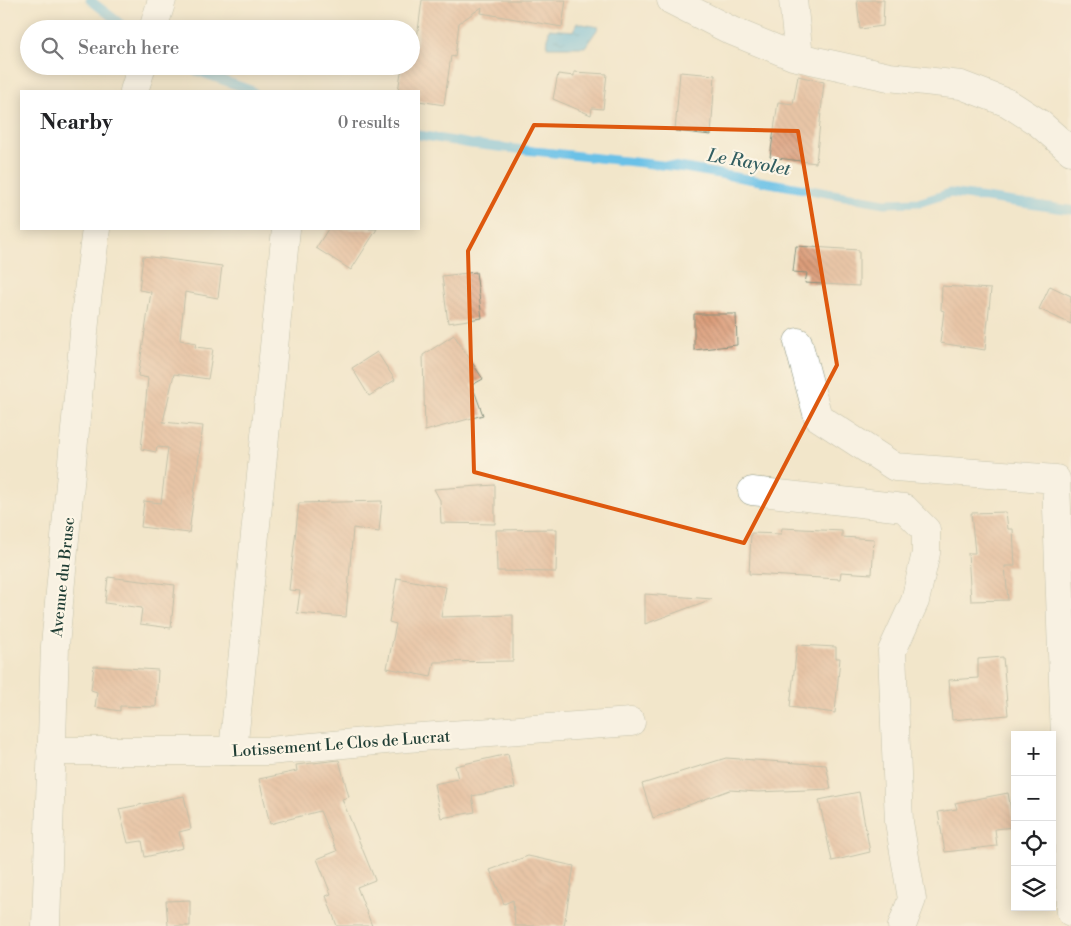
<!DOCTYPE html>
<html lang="en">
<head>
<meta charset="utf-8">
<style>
  :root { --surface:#fff; --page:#f6f6f6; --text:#202124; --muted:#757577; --line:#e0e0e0 }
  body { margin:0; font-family:"Libre Bodoni",serif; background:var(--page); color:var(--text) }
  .controls { position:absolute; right:15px; bottom:15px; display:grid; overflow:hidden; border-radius:0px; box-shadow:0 2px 12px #0003 }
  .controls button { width:45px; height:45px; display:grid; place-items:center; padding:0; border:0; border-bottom:1px solid var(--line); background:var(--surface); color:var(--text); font:25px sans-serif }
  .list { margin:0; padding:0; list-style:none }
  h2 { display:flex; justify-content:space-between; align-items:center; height:65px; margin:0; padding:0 20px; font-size:21px }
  h2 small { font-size:16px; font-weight:400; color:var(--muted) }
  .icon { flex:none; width:28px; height:28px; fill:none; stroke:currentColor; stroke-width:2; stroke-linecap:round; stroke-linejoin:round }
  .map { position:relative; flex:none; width:1071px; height:926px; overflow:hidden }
  .search { position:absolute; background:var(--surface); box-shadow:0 2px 12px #0003; left:20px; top:20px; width:400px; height:55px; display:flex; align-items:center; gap:12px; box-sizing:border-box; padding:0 18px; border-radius:28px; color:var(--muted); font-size:19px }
  .panel { position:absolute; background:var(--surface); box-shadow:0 2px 12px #0003; left:20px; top:90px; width:400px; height:140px; border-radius:0px }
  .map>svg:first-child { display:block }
  .water { fill:url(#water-ripples); stroke:#447f8e }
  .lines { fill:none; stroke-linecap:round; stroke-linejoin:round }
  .stream { stroke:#6ac1e7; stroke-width:9 }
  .building { fill:url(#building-back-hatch) }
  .minor-casing { stroke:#88927f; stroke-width:29 }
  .minor { stroke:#fff; stroke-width:28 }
  .marked { fill:none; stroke:#de580e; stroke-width:4; stroke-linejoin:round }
  .labels { text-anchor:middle; stroke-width:4.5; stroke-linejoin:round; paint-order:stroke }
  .street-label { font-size:16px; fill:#1f3d34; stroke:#fcf5e5 }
  .water-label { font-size:18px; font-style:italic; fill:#325e61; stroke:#fcf5e5 }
</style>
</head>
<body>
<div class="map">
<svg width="1071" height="926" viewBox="0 0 1071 926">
  <defs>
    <pattern id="water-ripples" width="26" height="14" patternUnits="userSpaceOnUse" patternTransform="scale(1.25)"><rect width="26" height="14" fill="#6ac1e7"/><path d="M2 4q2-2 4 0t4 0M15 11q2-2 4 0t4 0" fill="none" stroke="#579ebc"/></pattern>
    <pattern id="building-back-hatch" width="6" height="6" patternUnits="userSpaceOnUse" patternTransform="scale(1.25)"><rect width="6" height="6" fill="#dc9d7a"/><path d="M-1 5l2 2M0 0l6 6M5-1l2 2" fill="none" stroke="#b28165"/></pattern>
  </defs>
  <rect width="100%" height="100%" fill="#fcf5e5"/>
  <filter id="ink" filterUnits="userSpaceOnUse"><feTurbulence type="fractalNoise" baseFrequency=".02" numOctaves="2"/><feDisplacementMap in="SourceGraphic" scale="10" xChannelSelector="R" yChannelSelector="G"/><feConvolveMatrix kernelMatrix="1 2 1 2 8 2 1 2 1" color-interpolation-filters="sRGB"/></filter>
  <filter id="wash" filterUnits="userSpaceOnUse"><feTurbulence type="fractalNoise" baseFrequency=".0096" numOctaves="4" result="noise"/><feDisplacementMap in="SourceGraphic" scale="20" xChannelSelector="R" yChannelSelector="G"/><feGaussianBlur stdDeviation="1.12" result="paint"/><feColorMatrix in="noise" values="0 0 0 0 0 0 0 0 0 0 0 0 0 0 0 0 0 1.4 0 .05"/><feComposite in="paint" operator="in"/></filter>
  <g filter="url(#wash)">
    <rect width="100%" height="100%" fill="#f2e6ca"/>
    <path class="water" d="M577,23l22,4 -14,20h-38l2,-18 24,2z"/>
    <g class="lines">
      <g class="stream">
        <path d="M90,0l30,23"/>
        <path d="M183,66l70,25"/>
        <path d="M419,135l52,9 208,23 206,36 36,-1 29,-9 121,17"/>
      </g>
    </g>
    <g id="blocks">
      <g class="building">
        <path d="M422,0h144l-4,27 -81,-14 1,-6 -23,16 -4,34 -4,-1 -7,49 -25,-4v-10h-21l4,-25h9v-21l5,1z"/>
        <path d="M857,0h27l-1,26 -23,3z"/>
        <path d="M574,72l33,2 -4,35 -11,-1 -1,7 -38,-16 5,-25 16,2z"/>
        <path d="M680,72l35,3 -4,60 -36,-4z"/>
        <path d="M798,76l26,6 -8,81 -46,-6 8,-55 15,2z"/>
        <path d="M328,229h49l-26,41 -35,-22z"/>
        <path d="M796,246l63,4v36l-54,-3 2,-10 -14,-1z"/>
        <path d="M143,256l79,10 -4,32 -33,-6 -5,48 16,3 -1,4 18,2 -5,30 -34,-5 -11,48 40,4 -14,107 -48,-6 3,-26 17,2 7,-55 -11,-1 -1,5 -15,-3 7,-71 -10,-2 13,-84 -12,-2z"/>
        <path d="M476,272l6,46 -34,5 -6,-47z"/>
        <path d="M942,286l49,3 -6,61 -45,-7 4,-32 -3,-1z"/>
        <path d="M1050,286l21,10v28l-32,-15z"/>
        <path d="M694,314h42l1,31 -43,5z"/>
        <path d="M454,335l29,44 -11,6 11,30 -58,16 -2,-76z"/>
        <path d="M377,352l18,28 -26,16 -17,-28z"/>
        <path d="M495,485v39l-54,-1 -1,-23 -6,-11z"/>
        <path d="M382,501l-3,31 -26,-4 -7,89 -49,-4 3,-22 -11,-1 10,-87z"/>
        <path d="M1006,512l2,17h5l2,37h-10l3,34 -37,1 -3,-48h7l-4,-40z"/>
        <path d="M782,528l60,3v6l32,2 -2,35 -31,-2 -1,7 -91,-5 2,-41 30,1z"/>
        <path d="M557,529l-1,43 -59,-1 -1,-41z"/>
        <path d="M108,577l67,8 -4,43 -31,-4 2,-16 -37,-5z"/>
        <path d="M397,578l49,9 -5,30 72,-2v46l-79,1 -3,15 -44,-9 9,-44 -7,-2z"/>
        <path d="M645,594l67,5 -67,25z"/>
        <path d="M797,645l39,2v11h4l-5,55 -45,-6z"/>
        <path d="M1003,657l5,58 -56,5 -3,-40 29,-2v-19z"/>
        <path d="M94,666l64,4 -2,37 -36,-1v5l-25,-4 2,-15 -6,-2z"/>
        <path d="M508,754l7,34 -43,8 3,16 -34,6 -7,-34 24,-5 -3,-13z"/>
        <path d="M726,758l100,7 5,24 -73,3 -28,-2 -77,28 -11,-34z"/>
        <path d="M339,760l10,37 -7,2 33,81 -18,7 15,39h-35l-11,-30 5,-2 -14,-35 20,-8 -17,-40 -50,13 -11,-45 38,-8 -1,-6z"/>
        <path d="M859,792l11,60 -38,9 -13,-61z"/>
        <path d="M1008,793l6,34 -19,2 2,17 -52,6 -7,-40 19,-3 -2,-6z"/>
        <path d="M184,796l7,33 -12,3 4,16 -38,9 -3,-16 -14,2 -9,-34z"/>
        <path d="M528,856l46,10 -10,60h-49l-2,-26 -9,4 -14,-34z"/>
        <path d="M190,900v26h-22l-2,-25z"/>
      </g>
    </g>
  </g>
  <g filter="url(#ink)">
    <use href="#blocks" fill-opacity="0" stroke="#88927f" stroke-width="1"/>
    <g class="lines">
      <defs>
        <g id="minor">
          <path d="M671,0l61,31 61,25 96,21 72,8 47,18 31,20 32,28"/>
          <path d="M793,0l6,57"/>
          <path d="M153,29l9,-29"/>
          <path d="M134,91l8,-25"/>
          <path d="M798,342l20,75 77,50 161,12 15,433"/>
          <path d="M752,491l152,17 22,22v23l-11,48 -23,50 7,171 13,77 -10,27"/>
          <path d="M51,751h218l138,-13 224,-16"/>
          <path d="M233,751l53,-522"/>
          <path d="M46,926l9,-280 32,-346 9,-71"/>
        </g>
      </defs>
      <use href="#minor" class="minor-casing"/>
      <use href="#minor" class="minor"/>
    </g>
  </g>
  <path d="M0 0H1071V926H0ZM534,125l264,6 39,234 -93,178 -270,-71 -6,-221z" fill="#f2e6ca" fill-opacity=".55" fill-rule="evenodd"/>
  <path class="marked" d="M534,125l264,6 39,234 -93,178 -270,-71 -6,-221z"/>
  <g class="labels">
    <g class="street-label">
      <text transform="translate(62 577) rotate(-84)" y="6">Avenue du Brusc</text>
      <text transform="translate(341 743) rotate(-4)" y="6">Lotissement Le Clos de Lucrat</text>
    </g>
    <g class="water-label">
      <text transform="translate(749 162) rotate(10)" y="6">Le Rayolet</text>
    </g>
  </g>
</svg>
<div class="controls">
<button>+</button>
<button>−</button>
<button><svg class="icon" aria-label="locate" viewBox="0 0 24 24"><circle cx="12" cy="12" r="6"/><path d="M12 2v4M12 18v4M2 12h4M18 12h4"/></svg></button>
<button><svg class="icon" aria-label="layers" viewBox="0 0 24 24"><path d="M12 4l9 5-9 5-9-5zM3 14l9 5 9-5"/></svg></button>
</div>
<div class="search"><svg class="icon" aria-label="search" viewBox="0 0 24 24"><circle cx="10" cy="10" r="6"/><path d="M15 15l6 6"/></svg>Search here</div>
<section class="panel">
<h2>Nearby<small>0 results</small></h2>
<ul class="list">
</ul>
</section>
</div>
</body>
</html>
